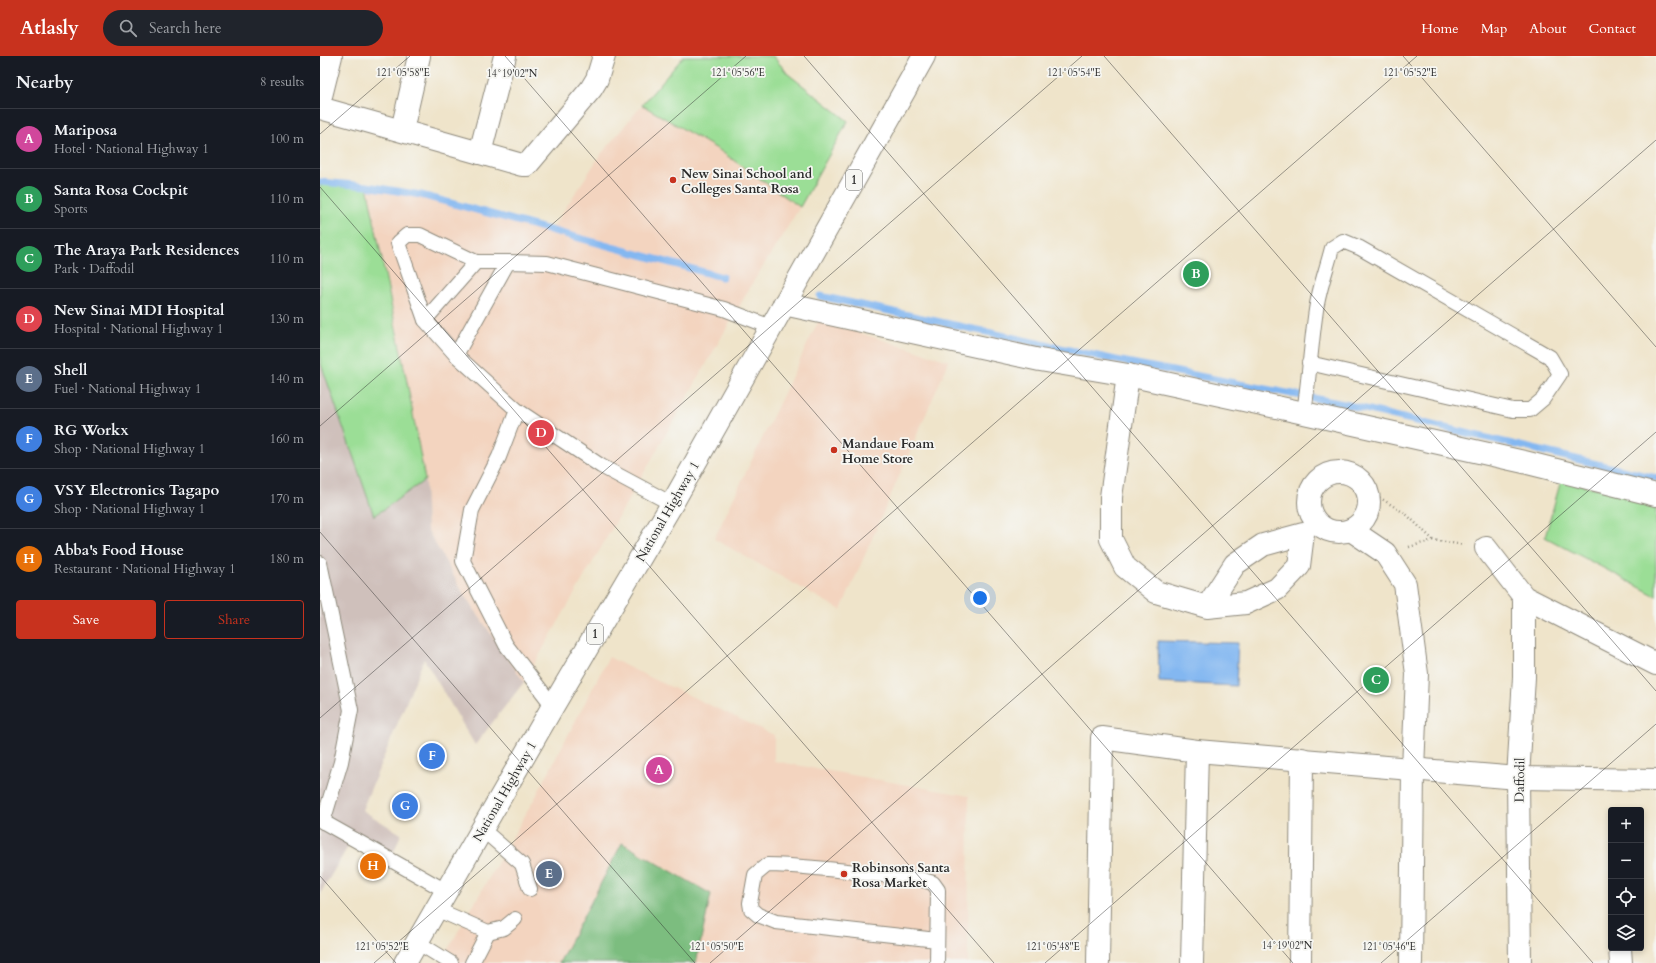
<!DOCTYPE html>
<html lang="en">
<head>
<meta charset="utf-8">
<style>
  :root { --surface:#171b24; --page:#20242c; --text:#f1f3f6; --muted:#9ea1a6; --line:#363941; --accent:#c8321e }
  body { margin:0; font-family:Cardo,serif; background:var(--page); color:var(--text) }
  .controls { position:absolute; right:12px; bottom:12px; display:grid; overflow:hidden; border-radius:4px; box-shadow:0 2px 6px #0003 }
  .controls button { width:36px; height:36px; display:grid; place-items:center; padding:0; border:0; border-bottom:1px solid var(--line); background:var(--surface); color:var(--text); font:20px sans-serif }
  .you { position:absolute; left:660px; top:542px; width:14px; height:14px; margin:-10px; border:3px solid #fff; border-radius:50%; background:#1a73e8; box-shadow:0 0 0 6px #1a73e833 }
  .badge { display:grid; place-items:center; width:26px; height:26px; border-radius:50%; background:var(--accent); color:#fff; font-size:13px; font-weight:700 }
  .pin { position:absolute; translate:-50% -50%; border:2px solid #fff; box-shadow:0 1px 4px #0006 }
  .list { margin:0; padding:0; list-style:none }
  h2 { display:flex; justify-content:space-between; align-items:center; height:52px; margin:0; padding:0 16px; font-size:17px }
  h2 small { font-size:13px; font-weight:400; color:var(--muted) }
  .list li { display:grid; grid-template-columns:26px 1fr auto; gap:12px; align-items:center; box-sizing:border-box; height:60px; padding:0 16px; border-top:1px solid var(--line) }
  .list b { display:block; font-size:15px; white-space:nowrap }
  .list p { margin:0; font-size:13px; white-space:nowrap; color:var(--muted) }
  .list em { font-size:13px; font-style:normal; color:var(--muted) }
  .actions { display:flex; gap:8px; padding:12px 16px }
  .actions a { flex:1; padding:9px 0; border:1px solid var(--accent); border-radius:4px; text-align:center; font-size:14px; color:var(--accent) }
  .actions .main { background:var(--accent); color:#fff }
  .icon { flex:none; width:22px; height:22px; fill:none; stroke:currentColor; stroke-width:2; stroke-linecap:round; stroke-linejoin:round }
  .map { position:relative; flex:none; width:1336px; height:907px; overflow:hidden }
  header { display:flex; align-items:center; gap:24px; box-sizing:border-box; height:56px; padding:0 20px; background:var(--accent); color:#fff }
  header strong { font-size:19px }
  nav { display:flex; gap:22px; margin-inline-start:auto; font-size:14px }
  .search { width:280px; height:36px; background:var(--page); display:flex; align-items:center; gap:10px; box-sizing:border-box; padding:0 14px; border-radius:22px; color:var(--muted); font-size:15px }
  main { display:flex }
  aside { flex:1; background:var(--surface) }
  .map>svg:first-child { display:block }
  .built { fill:#f3d4bf }
  .industrial { fill:#cfc0bb }
  .green { fill:#9bde96; stroke:#638460 }
  .forest { fill:#7cbd7f; stroke:#547455 }
  .water { fill:#83b7f1; stroke:#57718e }
  .lines { fill:none; stroke-linecap:round; stroke-linejoin:round }
  .stream { stroke:#83b7f1; stroke-width:7 }
  .lane-casing { stroke:#8d887a; stroke-width:16 }
  .street-casing { stroke:#8d887a; stroke-width:24 }
  .highway-casing { stroke:#8d887a; stroke-width:24 }
  .path { stroke:#8d887a; stroke-width:2.5; stroke-dasharray:1 3; stroke-linecap:butt }
  .lane { stroke:#fff; stroke-width:14 }
  .street { stroke:#fff; stroke-width:22 }
  .highway { stroke:#fff; stroke-width:22 }
  .ticks { fill:none; stroke:#2b2b2b; stroke-width:1; stroke-opacity:0.45 }
  .poi-dot { fill:#c8321e; stroke:#f6f6f2; stroke-width:1.5 }
  .labels { text-anchor:middle; stroke-width:3.5; stroke-linejoin:round; paint-order:stroke }
  .shield { fill:#f6f6f2; stroke:#686867; stroke-width:1 }
  .shield-label { font-size:12px; font-weight:bold; fill:#2b2b2b }
  .poi-label { font-size:13px; font-weight:bold; fill:#2b2b2b; stroke:#f6f6f2; text-anchor:start }
  .street-label { font-size:13px; fill:#2b2b2b; stroke:#f6f6f2 }
  .ticks-label { font-size:10px; text-anchor:middle; fill:#2b2b2b; stroke:#f6f6f2; stroke-width:3.5; stroke-linejoin:round; paint-order:stroke }
</style>
</head>
<body>
<header>
<strong>Atlasly</strong>
<div class="search"><svg class="icon" aria-label="search" viewBox="0 0 24 24"><circle cx="10" cy="10" r="6"/><path d="M15 15l6 6"/></svg>Search here</div>
<nav><a>Home</a><a>Map</a><a>About</a><a>Contact</a></nav>
</header>
<main>
<aside>
<h2>Nearby<small>8 results</small></h2>
<ul class="list">
<li><span class="badge" style="background:#d1479c">A</span><div><b>Mariposa</b><p>Hotel · National Highway 1</p></div><em>100 m</em></li>
<li><span class="badge" style="background:#2e9e5b">B</span><div><b>Santa Rosa Cockpit</b><p>Sports</p></div><em>110 m</em></li>
<li><span class="badge" style="background:#2e9e5b">C</span><div><b>The Araya Park Residences</b><p>Park · Daffodil</p></div><em>110 m</em></li>
<li><span class="badge" style="background:#e0444e">D</span><div><b>New Sinai MDI Hospital</b><p>Hospital · National Highway 1</p></div><em>130 m</em></li>
<li><span class="badge" style="background:#5c6f8a">E</span><div><b>Shell</b><p>Fuel · National Highway 1</p></div><em>140 m</em></li>
<li><span class="badge" style="background:#3f7fe0">F</span><div><b>RG Workx</b><p>Shop · National Highway 1</p></div><em>160 m</em></li>
<li><span class="badge" style="background:#3f7fe0">G</span><div><b>VSY Electronics Tagapo</b><p>Shop · National Highway 1</p></div><em>170 m</em></li>
<li><span class="badge" style="background:#e8710a">H</span><div><b>Abba's Food House</b><p>Restaurant · National Highway 1</p></div><em>180 m</em></li>
</ul>
<div class="actions"><a class="main">Save</a><a>Share</a></div>
</aside>
<div class="map">
<svg width="1336" height="907" viewBox="0 0 1336 907">
  <rect width="100%" height="100%" fill="#f6f6f2"/>
  <filter id="ink" filterUnits="userSpaceOnUse"><feTurbulence type="fractalNoise" baseFrequency=".025" numOctaves="2"/><feDisplacementMap in="SourceGraphic" scale="8" xChannelSelector="R" yChannelSelector="G"/><feConvolveMatrix kernelMatrix="1 2 1 2 8 2 1 2 1" color-interpolation-filters="sRGB"/></filter>
  <filter id="wash" filterUnits="userSpaceOnUse"><feTurbulence type="fractalNoise" baseFrequency=".012" numOctaves="4" result="noise"/><feDisplacementMap in="SourceGraphic" scale="16" xChannelSelector="R" yChannelSelector="G"/><feGaussianBlur stdDeviation="0.9" result="paint"/><feColorMatrix in="noise" values="0 0 0 0 0 0 0 0 0 0 0 0 0 0 0 0 0 1.4 0 .05"/><feComposite in="paint" operator="in"/></filter>
  <g filter="url(#wash)">
    <rect width="100%" height="100%" fill="#efe4ca"/>
    <g class="built">
      <path d="M322,49l77,45 81,57 -48,77 -228,398 -59,-86 -38,-67 -2,-49 -17,-93 -41,-201 54,9 130,35 50,-76z"/>
      <path d="M499,264l130,41 -108,249 -127,-71z"/>
      <path d="M289,601l19,10 146,68v26l195,35 -1,167h-528l95,-165z"/>
    </g>
    <path class="industrial" d="M0,305l54,155 51,-36 2,49 38,67 59,86 -49,63 -51,-86 -62,151 39,24 -12,30 -40,-19 -29,49z"/>
    <g class="green">
      <path d="M364,0h89l15,18 60,47 -48,86 -81,-57 -77,-45z"/>
      <path d="M0,126l47,4 41,201 17,93 -51,36 -54,-155z"/>
      <path d="M1241,424l95,22v94l-111,-59z"/>
    </g>
    <path class="forest" d="M302,787l89,51 -15,69h-137z"/>
    <path class="water" d="M838,585l80,2 -2,43 -77,-4z"/>
    <g class="lines">
      <g class="stream">
        <path d="M0,126l47,4 54,9 301,82"/>
        <path d="M500,240l296,64 228,44 312,74"/>
      </g>
    </g>
  </g>
  <g filter="url(#ink)">
    <g class="lines">
      <defs>
        <g id="lane">
          <path d="M105,264l-27,-77 9,-8h13l56,27"/>
          <path d="M136,299l-31,-35 51,-58h32"/>
          <path d="M197,354l-18,47 -27,53 -9,51 43,84 47,61"/>
          <path d="M984,357c5,-34 7,-69 12,-103 3,-21 11,-42 16,-62l11,-7 17,7 190,109 10,17 -17,25 -13,11h-17l-204,-47"/>
          <path d="M352,448l-71,-38 -84,-56 -61,-55 52,-93 39,1 177,46 47,18"/>
          <path d="M0,507l31,147 -10,52 -18,60"/>
          <path d="M0,764l126,71"/>
          <path d="M162,773l40,35 8,25"/>
          <path d="M116,853l52,23 16,-4 11,-9"/>
          <path d="M97,886l34,21"/>
          <path d="M152,907l16,-31"/>
          <path d="M617,907l1,-73 -5,-7 -13,-4c-50,-5 -102,-13 -153,-14l-12,10 -5,28 1,6 7,6 18,7 161,18"/>
        </g>
        <g id="street">
          <path d="M0,44l11,-44"/>
          <path d="M0,52l160,45 25,-97"/>
          <path d="M82,74l17,-74"/>
          <path d="M160,97l42,12h5l64,-76 6,-10 7,-23"/>
          <path d="M464,248l256,56 88,15 176,38 220,49 132,33"/>
          <path d="M808,319l-17,122v42l14,28 31,25 51,15 39,-4 31,-14 22,-23 4,-32 -40,11 -28,19 -28,43"/>
          <circle cx="1019" cy="446" r="30"/>
          <path d="M1031,474l34,23 20,31 12,90 -4,95 -2,194"/>
          <path d="M1166,492l38,49 132,67"/>
          <path d="M1300,892l1,15"/>
          <path d="M778,907l4,-225 95,13 321,27 138,2"/>
          <path d="M872,907l5,-212"/>
          <path d="M980,907l2,-204"/>
          <path d="M1200,907l-2,-185 6,-101v-80"/>
        </g>
        <path id="highway" d="M85,907l148,-257 119,-202 252,-448"/>
      </defs>
      <use href="#lane" class="lane-casing"/>
      <use href="#street" class="street-casing"/>
      <use href="#highway" class="highway-casing"/>
      <g class="path">
        <path d="M1046,433l40,25 27,26 31,5"/>
        <path d="M1089,491l24,-7"/>
      </g>
      <use href="#lane" class="lane"/>
      <use href="#street" class="street"/>
      <use href="#highway" class="highway"/>
    </g>
  </g>
  <path class="ticks" d="M185,0l788,907M484,0l789,907M784,0l552,635M1083,0l253,291M0,78l90,-78M0,131l674,776M0,370l426,-370M0,476l375,431M0,662l762,-662M0,820l76,87M54,907l1043,-907M390,907l946,-823M725,907l611,-531M1061,907l275,-239"/>
  <g class="poi-dot">
    <circle cx="353" cy="124" r="4"/>
    <circle cx="514" cy="394" r="4"/>
    <circle cx="524" cy="818" r="4"/>
  </g>
  <g class="labels">
    <g class="shield">
      <rect x="526" y="114" width="16" height="20" rx="3"/>
      <rect x="267" y="568" width="16" height="20" rx="3"/>
    </g>
    <g class="shield-label">
      <text x="534" y="128">1</text>
      <text x="275" y="582">1</text>
    </g>
    <g class="poi-label">
      <text x="361" y="122">New Sinai School and<tspan x="361" dy="15">Colleges Santa Rosa</tspan></text>
      <text x="522" y="392">Mandaue Foam<tspan x="522" dy="15">Home Store</tspan></text>
      <text x="532" y="816">Robinsons Santa<tspan x="532" dy="15">Rosa Market</tspan></text>
    </g>
    <g class="street-label">
      <text transform="translate(347 455) rotate(-60)" y="5">National Highway 1</text>
      <text transform="translate(1199 724) rotate(-89)" y="5">Daffodil</text>
      <text transform="translate(184 735) rotate(-60)" y="5">National Highway 1</text>
    </g>
  </g>
  <g class="ticks-label">
    <text x="83" y="20">121°05'58"E</text>
    <text x="418" y="20">121°05'56"E</text>
    <text x="754" y="20">121°05'54"E</text>
    <text x="1090" y="20">121°05'52"E</text>
    <text x="192" y="21">14°19'02"N</text>
    <text x="967" y="893">14°19'02"N</text>
    <text x="62" y="894">121°05'52"E</text>
    <text x="397" y="894">121°05'50"E</text>
    <text x="733" y="894">121°05'48"E</text>
    <text x="1069" y="894">121°05'46"E</text>
  </g>
</svg>
<div class="controls">
<button>+</button>
<button>−</button>
<button><svg class="icon" aria-label="locate" viewBox="0 0 24 24"><circle cx="12" cy="12" r="6"/><path d="M12 2v4M12 18v4M2 12h4M18 12h4"/></svg></button>
<button><svg class="icon" aria-label="layers" viewBox="0 0 24 24"><path d="M12 4l9 5-9 5-9-5zM3 14l9 5 9-5"/></svg></button>
</div>
<div class="you"></div>
<div class="pin badge" style="left:339px;top:714px;background:#d1479c">A</div>
<div class="pin badge" style="left:876px;top:218px;background:#2e9e5b">B</div>
<div class="pin badge" style="left:1056px;top:624px;background:#2e9e5b">C</div>
<div class="pin badge" style="left:221px;top:377px;background:#e0444e">D</div>
<div class="pin badge" style="left:229px;top:818px;background:#5c6f8a">E</div>
<div class="pin badge" style="left:112px;top:700px;background:#3f7fe0">F</div>
<div class="pin badge" style="left:85px;top:750px;background:#3f7fe0">G</div>
<div class="pin badge" style="left:53px;top:810px;background:#e8710a">H</div>
</div>
</main>
</body>
</html>
